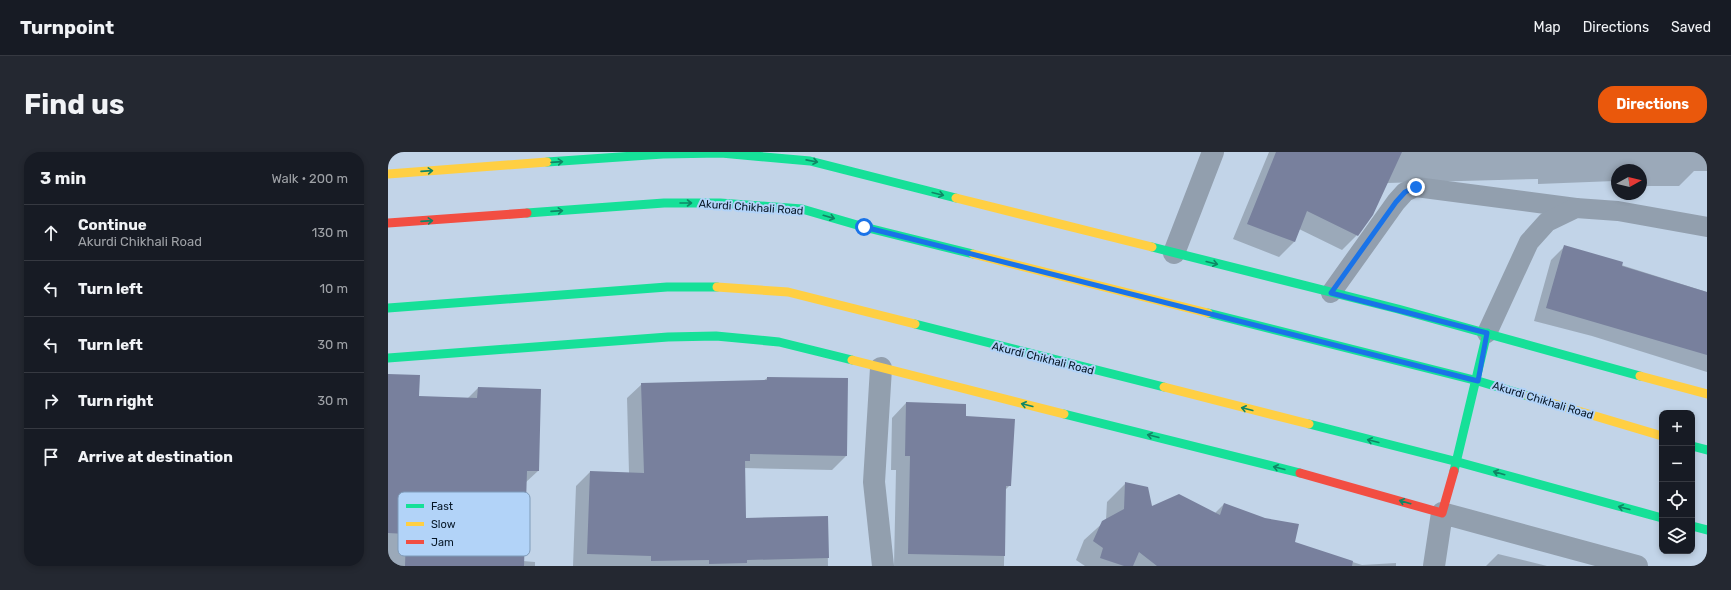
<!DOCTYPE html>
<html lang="en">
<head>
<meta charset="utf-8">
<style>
  :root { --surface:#171b24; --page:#242831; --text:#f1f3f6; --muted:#9ea1a6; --line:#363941; --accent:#ea580c }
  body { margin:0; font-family:Rubik,sans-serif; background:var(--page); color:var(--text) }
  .controls { position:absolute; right:12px; bottom:12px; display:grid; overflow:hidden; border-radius:8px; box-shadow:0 2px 6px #0003 }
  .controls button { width:36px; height:36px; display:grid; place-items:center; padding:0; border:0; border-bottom:1px solid var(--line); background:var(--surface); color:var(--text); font:20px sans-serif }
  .compass { position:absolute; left:1223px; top:12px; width:36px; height:36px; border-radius:50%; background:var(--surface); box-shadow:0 2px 6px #0003; rotate:82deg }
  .stop { position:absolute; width:12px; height:12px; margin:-9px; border:3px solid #1a73e8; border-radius:50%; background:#fff }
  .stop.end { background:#1a73e8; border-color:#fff; box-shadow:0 1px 4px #0008 }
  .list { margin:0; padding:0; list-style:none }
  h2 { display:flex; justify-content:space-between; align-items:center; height:52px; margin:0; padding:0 16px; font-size:17px }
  h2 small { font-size:13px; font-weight:400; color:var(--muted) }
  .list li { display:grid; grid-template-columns:26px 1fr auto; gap:12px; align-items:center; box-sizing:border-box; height:56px; padding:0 16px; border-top:1px solid var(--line) }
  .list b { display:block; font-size:15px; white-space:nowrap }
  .list p { margin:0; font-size:13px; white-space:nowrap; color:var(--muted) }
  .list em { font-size:13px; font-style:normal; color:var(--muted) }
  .icon { flex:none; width:22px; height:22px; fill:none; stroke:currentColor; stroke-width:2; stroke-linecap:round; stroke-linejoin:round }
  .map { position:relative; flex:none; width:1319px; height:414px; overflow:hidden; border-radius:16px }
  header { display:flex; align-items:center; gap:24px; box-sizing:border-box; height:56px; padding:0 20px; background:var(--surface); border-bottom:1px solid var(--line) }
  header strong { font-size:19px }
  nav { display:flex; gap:22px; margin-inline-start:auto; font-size:14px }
  .intro { display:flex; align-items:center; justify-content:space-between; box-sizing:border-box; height:96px; padding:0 24px }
  h1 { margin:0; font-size:28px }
  .button { padding:10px 18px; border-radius:16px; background:var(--accent); color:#fff; font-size:14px; font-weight:700 }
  main { display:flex; gap:24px; padding:0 24px }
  aside { flex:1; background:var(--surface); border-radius:16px; box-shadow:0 2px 6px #0003 }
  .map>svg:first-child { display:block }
  .shadow { fill:#0003 }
  .building { fill:#78809d }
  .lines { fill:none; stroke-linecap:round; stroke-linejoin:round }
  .lane { stroke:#929fae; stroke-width:20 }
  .street { stroke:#929fae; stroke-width:22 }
  .fast { stroke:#16e098; stroke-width:9 }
  .slow { stroke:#ffcf43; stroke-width:9 }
  .jam { stroke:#f24e42; stroke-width:9 }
  .oneway { stroke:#0f8665 }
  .route { stroke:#1a73e8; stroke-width:5 }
  .labels { text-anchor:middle; stroke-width:4; stroke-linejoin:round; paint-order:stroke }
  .street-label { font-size:11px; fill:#071727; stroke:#b2d3f8 }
  .key { fill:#b2d3f8; stroke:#7f9bb9; stroke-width:1 }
  .key-label { font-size:11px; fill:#071727 }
</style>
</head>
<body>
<header>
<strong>Turnpoint</strong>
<nav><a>Map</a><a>Directions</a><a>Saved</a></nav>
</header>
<div class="intro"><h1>Find us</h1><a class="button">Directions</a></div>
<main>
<aside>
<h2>3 min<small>Walk · 200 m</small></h2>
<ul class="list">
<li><svg class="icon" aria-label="ahead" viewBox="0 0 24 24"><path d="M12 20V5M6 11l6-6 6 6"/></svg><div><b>Continue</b><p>Akurdi Chikhali Road</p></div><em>130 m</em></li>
<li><svg class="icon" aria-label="left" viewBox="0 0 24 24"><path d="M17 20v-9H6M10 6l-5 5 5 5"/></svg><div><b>Turn left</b></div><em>10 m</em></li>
<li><svg class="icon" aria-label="left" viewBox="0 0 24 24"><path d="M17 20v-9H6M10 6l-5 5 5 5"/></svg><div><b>Turn left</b></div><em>30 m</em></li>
<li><svg class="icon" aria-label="right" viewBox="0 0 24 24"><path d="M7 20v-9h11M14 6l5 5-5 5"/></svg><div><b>Turn right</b></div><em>30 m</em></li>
<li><svg class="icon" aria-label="arrive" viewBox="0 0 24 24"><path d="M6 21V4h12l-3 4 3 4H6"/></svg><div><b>Arrive at destination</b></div></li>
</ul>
</aside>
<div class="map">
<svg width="1319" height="414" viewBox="0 0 1319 414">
  <rect width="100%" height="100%" fill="#c2d4e8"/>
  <g class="shadow">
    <path d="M881,0h438v19h-13l-15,15h-38v-16h-24v17h-2v-6l-77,3v-5l-151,4 -30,52 -15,15 -43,-21 -5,13 -15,15 -46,-18z"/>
    <path d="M1176,95l143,45v80l-115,-36 -58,-15 17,-61z"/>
    <path d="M0,223l30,22 50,1 10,-10 60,83 -13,12 -2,78 12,1v4h-147z"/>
    <path d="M379,226l79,78 -14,14 -88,-2 1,51 82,-2 1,49h-255l3,-80 14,-14 39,1 -2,-75 15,-14 121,-3z"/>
    <path d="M518,251l59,14 45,68 -5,5 -1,76h-110l2,-96h-5l1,-52z"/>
    <path d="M737,332l26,23 64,6 9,-9 70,39 68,22 34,-2v3h-311l-9,-6 8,-20 22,-20 1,-18z"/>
    <path d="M1110,402l49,12h-61z"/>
  </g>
  <g class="building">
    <path d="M888,0h126l-29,63 -15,21 -51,-25 -12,31 -48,-18z"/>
    <path d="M1176,93l59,17 -1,4 85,26v63l-161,-47z"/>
    <path d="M0,222l32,1 -1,21 58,2 1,-11 63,2 -2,82h-12l-3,95h-119l1,-32 -18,-1z"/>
    <path d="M379,225l81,1 -1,78 -97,-2v7h-5l1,57 82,-2 1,42 -82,2v3l-38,1v-4l-58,1v-5l-64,-2 3,-83 54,2 -3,-90 126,-3z"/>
    <path d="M518,250l60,2v12l49,3 -4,67h-5l-1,70 -97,-2 2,-98h-5z"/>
    <path d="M737,330l23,5 4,19 27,-12 41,21 4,-12 41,15 34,6 -4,18 58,19 -1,5h-195l-18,-14 -6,14h-9l-24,-8 3,-10 -10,-7 9,-20 22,-12z"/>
  </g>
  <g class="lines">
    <g class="lane">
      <path d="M943,141l65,-91 9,-10 11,-5 160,21"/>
      <path d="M1099,181l42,-91 18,-20 29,-14 42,3 89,16"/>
    </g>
    <g class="street">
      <path d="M786,101l39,-101"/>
      <path d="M493,216l-7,114 9,84"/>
      <path d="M1046,414l8,-53 195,53"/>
    </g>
    <g class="fast">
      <path d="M159,10l116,-8 58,-1 89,8 146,37"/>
      <path d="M139,61l137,-10h56l82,6 62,18 109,27"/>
      <path d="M764,95l246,62 242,67"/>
      <path d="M0,156l279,-21h50"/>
      <path d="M820,161l270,68 50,15"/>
      <path d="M527,172l249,63"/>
      <path d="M0,206l280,-21 48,-1 63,6 73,18"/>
      <path d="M676,262l236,59"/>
      <path d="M921,272l149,38 204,56"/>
      <path d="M1304,294l15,4"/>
      <path d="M1066,319l33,-138"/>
      <path d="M1304,374l15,4"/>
    </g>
    <g class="slow">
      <path d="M0,22l159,-12"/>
      <path d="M568,46l196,49"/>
      <path d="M585,102l235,59"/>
      <path d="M329,135l71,5 127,32"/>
      <path d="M464,208l212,54"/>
      <path d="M1252,224l67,18"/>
      <path d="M776,235l145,37"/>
      <path d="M1140,244l134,40"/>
    </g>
    <g class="jam">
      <path d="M0,71l139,-10"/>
      <path d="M912,321l142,40 12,-42"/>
    </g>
  </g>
  <defs><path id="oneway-shaft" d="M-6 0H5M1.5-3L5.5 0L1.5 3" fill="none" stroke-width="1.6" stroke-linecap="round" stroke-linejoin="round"/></defs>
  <g class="oneway">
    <use href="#oneway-shaft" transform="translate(424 9) rotate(11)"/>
    <use href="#oneway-shaft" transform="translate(169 10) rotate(-4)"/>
    <use href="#oneway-shaft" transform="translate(39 19) rotate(-4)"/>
    <use href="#oneway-shaft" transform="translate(550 42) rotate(14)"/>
    <use href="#oneway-shaft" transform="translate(298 51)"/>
    <use href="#oneway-shaft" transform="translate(169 59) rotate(-4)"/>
    <use href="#oneway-shaft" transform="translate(441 65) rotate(16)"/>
    <use href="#oneway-shaft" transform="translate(39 69) rotate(-4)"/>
    <use href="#oneway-shaft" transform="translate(824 111) rotate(14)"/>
    <use href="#oneway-shaft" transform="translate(639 253) rotate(-166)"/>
    <use href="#oneway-shaft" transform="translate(859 257) rotate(-166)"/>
    <use href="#oneway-shaft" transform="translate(765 284) rotate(-166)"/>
    <use href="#oneway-shaft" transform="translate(985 289) rotate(-166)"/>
    <use href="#oneway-shaft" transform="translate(891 316) rotate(-166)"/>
    <use href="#oneway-shaft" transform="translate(1111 321) rotate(-164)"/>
    <use href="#oneway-shaft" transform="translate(1017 350) rotate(-164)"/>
    <use href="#oneway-shaft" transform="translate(1236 356) rotate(-165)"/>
  </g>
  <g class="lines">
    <path class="route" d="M476,75l614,154 9,-48 -156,-40 65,-91 9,-10 11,-5"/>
  </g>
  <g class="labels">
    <g class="street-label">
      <text transform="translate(363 55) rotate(4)" y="4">Akurdi Chikhali Road</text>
      <text transform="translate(655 206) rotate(14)" y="4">Akurdi Chikhali Road</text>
      <text transform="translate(1155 248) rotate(17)" y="4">Akurdi Chikhali Road</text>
    </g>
  </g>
  <rect x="10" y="340" width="132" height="64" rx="6" class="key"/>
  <rect x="18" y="352" width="18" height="4" fill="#16e098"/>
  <rect x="18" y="370" width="18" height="4" fill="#ffcf43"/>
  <rect x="18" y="388" width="18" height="4" fill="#f24e42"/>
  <g class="key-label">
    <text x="43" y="358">Fast</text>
    <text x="43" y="376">Slow</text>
    <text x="43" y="394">Jam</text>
  </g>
</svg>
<div class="controls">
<button>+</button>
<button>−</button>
<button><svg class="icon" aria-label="locate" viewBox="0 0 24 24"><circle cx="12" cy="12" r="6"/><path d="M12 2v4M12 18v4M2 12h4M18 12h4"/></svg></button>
<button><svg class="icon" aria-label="layers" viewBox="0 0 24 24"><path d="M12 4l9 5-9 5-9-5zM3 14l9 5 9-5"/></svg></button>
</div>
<svg class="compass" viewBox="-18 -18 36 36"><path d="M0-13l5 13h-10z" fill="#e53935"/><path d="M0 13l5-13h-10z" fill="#9ea1a6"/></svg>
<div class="stop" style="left:476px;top:75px"></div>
<div class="stop end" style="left:1028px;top:35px"></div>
</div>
</main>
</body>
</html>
